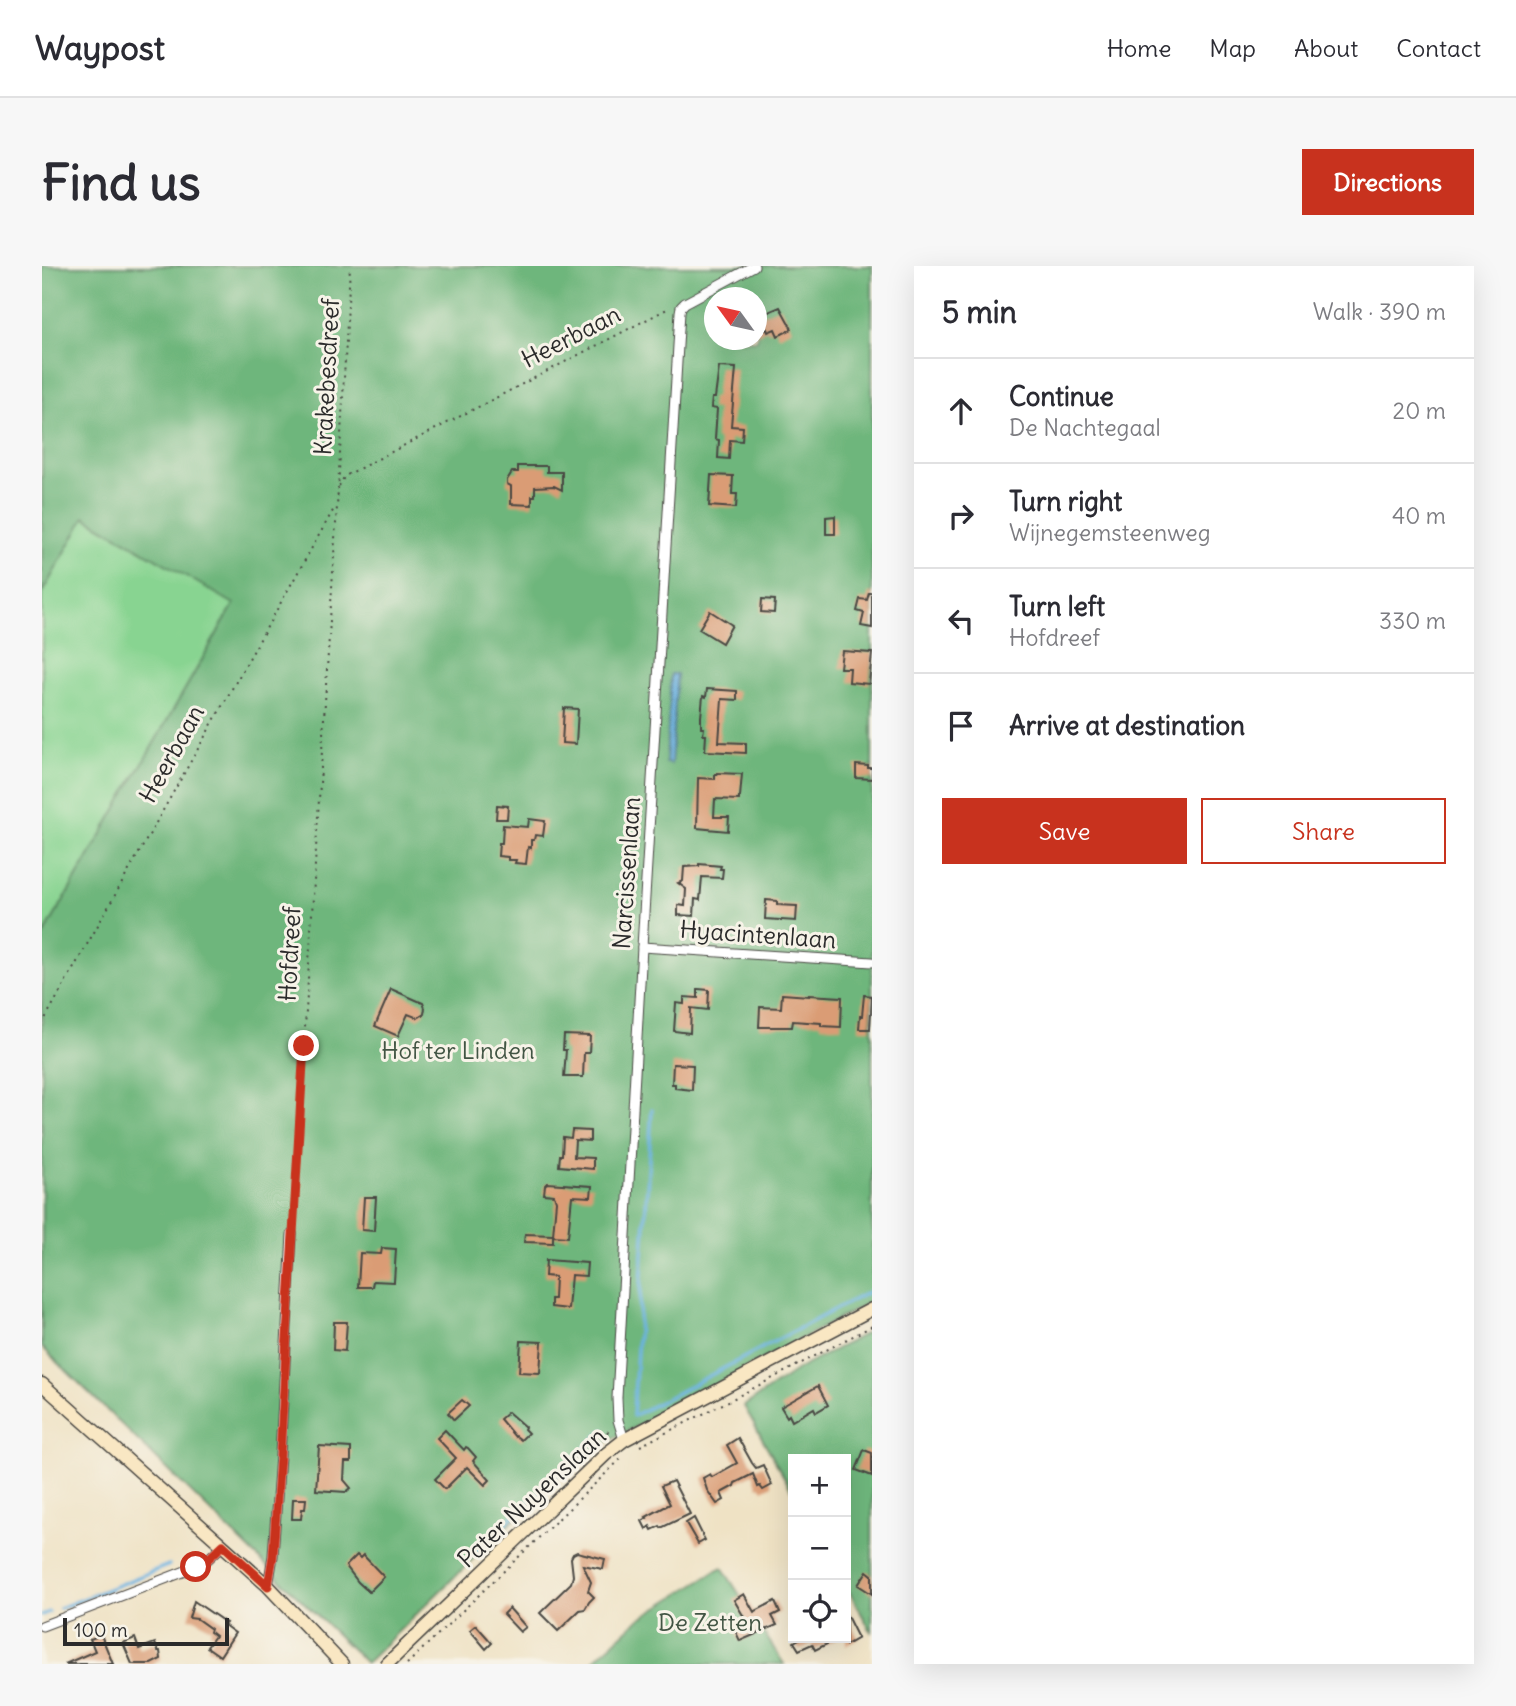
<!DOCTYPE html>
<html lang="en">
<head>
<meta charset="utf-8">
<style>
  :root { --surface:#fff; --page:#f7f7f7; --text:#2b2b33; --muted:#7c7c81; --line:#e1e1e2; --accent:#c8321e }
  body { margin:0; font-family:Delius,sans-serif; background:var(--page); color:var(--text) }
  .controls { position:absolute; right:21px; bottom:21px; display:grid; overflow:hidden; border-radius:0px; box-shadow:0 7px 28px #0002 }
  .controls button { width:63px; height:63px; display:grid; place-items:center; padding:0; border:0; border-bottom:2px solid var(--line); background:var(--surface); color:var(--text); font:35px sans-serif }
  .compass { position:absolute; left:662px; top:21px; width:63px; height:63px; border-radius:50%; background:var(--surface); box-shadow:0 7px 28px #0002; rotate:303deg }
  .scale { position:absolute; left:21px; bottom:18px; width:166px; box-sizing:border-box; padding-left:7px; border:4px solid #2b2b2b; border-top:0; font-size:19px; line-height:24px; white-space:nowrap; color:#2b2b2b; -webkit-text-stroke:5px #f7f3e8; paint-order:stroke }
  .stop { position:absolute; width:21px; height:21px; margin:-16px; border:5px solid #c8321e; border-radius:50%; background:#fff }
  .stop.end { background:#c8321e; border-color:#fff; box-shadow:0 2px 7px #0008 }
  .list { margin:0; padding:0; list-style:none }
  h2 { display:flex; justify-content:space-between; align-items:center; height:91px; margin:0; padding:0 28px; font-size:30px }
  h2 small { font-size:23px; font-weight:400; color:var(--muted) }
  .list li { display:grid; grid-template-columns:46px 1fr auto; gap:21px; align-items:center; box-sizing:border-box; height:105px; padding:0 28px; border-top:2px solid var(--line) }
  .list b { display:block; font-size:26px; white-space:nowrap }
  .list p { margin:0; font-size:23px; white-space:nowrap; color:var(--muted) }
  .list em { font-size:23px; font-style:normal; color:var(--muted) }
  .actions { display:flex; gap:14px; padding:21px 28px }
  .actions a { flex:1; padding:16px 0; border:2px solid var(--accent); border-radius:0px; text-align:center; font-size:24px; color:var(--accent) }
  .actions .main { background:var(--accent); color:#fff }
  .icon { flex:none; width:38px; height:38px; fill:none; stroke:currentColor; stroke-width:2; stroke-linecap:round; stroke-linejoin:round }
  .map { position:relative; flex:none; width:830px; height:1398px; overflow:hidden; border-radius:0px }
  header { display:flex; align-items:center; gap:42px; box-sizing:border-box; height:98px; padding:0 35px; background:var(--surface); border-bottom:2px solid var(--line) }
  header strong { font-size:33px }
  nav { display:flex; gap:38px; margin-inline-start:auto; font-size:24px }
  .intro { display:flex; align-items:center; justify-content:space-between; box-sizing:border-box; height:168px; padding:0 42px }
  h1 { margin:0; font-size:49px }
  .button { padding:18px 32px; border-radius:0px; background:var(--accent); color:#fff; font-size:24px; font-weight:700 }
  main { display:flex; gap:42px; padding:0 42px }
  aside { flex:1; background:var(--surface); border-radius:0px; box-shadow:0 7px 28px #0002 }
  .map>svg:first-child { display:block }
  .green { fill:#88d491; stroke:#5a805e; stroke-width:2 }
  .forest { fill:#6eb67b; stroke:#4c7053; stroke-width:2; fill-rule:evenodd }
  .water { fill:#68b1e0; stroke:#4a6e86; stroke-width:2 }
  .lines { fill:none; stroke-linecap:round; stroke-linejoin:round }
  .stream { stroke:#68b1e0; stroke-width:3.5 }
  .building { fill:#da9c75 }
  .street-casing { stroke:#484642; stroke-width:11 }
  .secondary-casing { stroke:#484642; stroke-width:15 }
  .path { stroke:#484642; stroke-width:2; stroke-dasharray:2 5; stroke-linecap:butt }
  .street { stroke:#fff; stroke-width:9 }
  .secondary { stroke:#f9e7c3; stroke-width:12 }
  .route { stroke:#c8321e; stroke-width:9 }
  .labels { text-anchor:middle; stroke-width:6; stroke-linejoin:round; paint-order:stroke }
  .street-label { font-size:24px; fill:#2b2b2b; stroke:#f7f3e8 }
  .park-label { font-size:24px; fill:#425544; stroke:#f7f3e8 }
</style>
</head>
<body>
<header>
<strong>Waypost</strong>
<nav><a>Home</a><a>Map</a><a>About</a><a>Contact</a></nav>
</header>
<div class="intro"><h1>Find us</h1><a class="button">Directions</a></div>
<main>
<div class="map">
<svg width="830" height="1398" viewBox="0 0 830 1398">
  <rect width="100%" height="100%" fill="#f7f3e8"/>
  <filter id="ink" filterUnits="userSpaceOnUse"><feTurbulence type="fractalNoise" baseFrequency=".0143" numOctaves="2"/><feDisplacementMap in="SourceGraphic" scale="14" xChannelSelector="R" yChannelSelector="G"/><feConvolveMatrix kernelMatrix="1 2 1 2 8 2 1 2 1" color-interpolation-filters="sRGB"/></filter>
  <filter id="wash" filterUnits="userSpaceOnUse"><feTurbulence type="fractalNoise" baseFrequency=".00686" numOctaves="4" result="noise"/><feDisplacementMap in="SourceGraphic" scale="28" xChannelSelector="R" yChannelSelector="G"/><feGaussianBlur stdDeviation="1.57" result="paint"/><feColorMatrix in="noise" values="0 0 0 0 0 0 0 0 0 0 0 0 0 0 0 0 0 1.4 0 .05"/><feComposite in="paint" operator="in"/></filter>
  <g filter="url(#wash)">
    <rect width="100%" height="100%" fill="#efe2c4"/>
    <path class="green" d="M42,251l151,87 -193,334v-345z"/>
    <g class="forest">
      <path d="M0,0h830v1035l-295,157 -211,205 -324,-316v-409l192,-334 -149,-87 -43,76zM673,32h42v42h-42z"/>
      <path d="M830,1064v303l-26,-47v-127h-53v34l-49,-87 56,-38z"/>
      <path d="M680,1301l62,97h-194l49,-45z"/>
    </g>
    <path class="water" d="M629,408h6l-6,90 -5,-1z"/>
    <g class="lines">
      <g class="stream">
        <path d="M610,843l-19,307 239,-126"/>
        <path d="M434,1285l128,-121"/>
        <path d="M18,1342l109,-43"/>
        <path d="M0,1349l7,-3"/>
      </g>
    </g>
    <g id="blocks">
      <g class="building">
        <path d="M738,41l12,22 -14,7 -3,-7 -7,3 -1,-3 -10,5v-17z"/>
        <path d="M677,101l17,1 -5,58 12,1 -1,14 -12,-1 -1,19 -11,-1 1,-18 -4,-1 2,-30 -6,-1 1,-10h3z"/>
        <path d="M476,200h29v6h15v18l-8,-4 -19,1v9h-3v9l-21,-1v-18l-4,-2v-4l5,-8h6z"/>
        <path d="M669,209l22,1 -1,18h5l-1,14 -27,-2z"/>
        <path d="M793,250v18h-9v-17z"/>
        <path d="M827,327h3v35l-11,-2 3,-13 -7,-2 3,-12 7,1z"/>
        <path d="M720,333l13,1 -1,13 -13,-1z"/>
        <path d="M668,345l22,14 -10,18 -23,-14z"/>
        <path d="M800,385l30,2 -3,31 -20,-2 1,-14h-10z"/>
        <path d="M665,423l30,2v9l-15,-1 -3,43 27,1v10l-41,-2 1,-16h-3l1,-7h-3v-11l2,-21 3,1z"/>
        <path d="M522,442l14,1 -2,35 -14,-1z"/>
        <path d="M814,499l12,1v2h4v11l-16,-1z"/>
        <path d="M675,507l25,1 -2,23h-1v3l-24,-1 -1,18h15l-1,14 -31,-3 1,-50 17,1v-5h2z"/>
        <path d="M455,539l11,1 -1,13h-11z"/>
        <path d="M487,553l16,2 -2,15 -8,-1 -1,5h-3v8l-3,-1 -2,17 -11,-1 1,-3h-8v-3l-10,-1 1,-13h3l1,-18 25,2z"/>
        <path d="M657,598l22,2 -1,3h3l-1,9 -20,-1 -2,23 -5,-1 -1,17 -16,-1v-10l7,1 1,-17 -8,-6 5,-2 1,-14 15,-1z"/>
        <path d="M724,634l11,1v4l20,1 -1,15 -31,-2z"/>
        <path d="M349,723l32,14 2,5 -1,6 -6,4 -10,-4 -10,22 -23,-10z"/>
        <path d="M656,723l11,1 -1,20 -17,-2 -1,25 -16,-2 2,-28 8,1v-7l14,1z"/>
        <path d="M740,728l27,2v-1l33,2 -1,30 -20,-1v-3l-28,-2 -1,6h-33l1,-20 21,1z"/>
        <path d="M822,729l8,1 -2,33h-11l1,-13h2z"/>
        <path d="M522,769l26,1 -1,17h-5l-1,24h-19l2,-27h-3z"/>
        <path d="M631,798l20,1 -1,25 -17,-2v-4h-3z"/>
        <path d="M530,864l18,1v10l-15,-1 -1,17 19,1v11l-34,-3 1,-11h2l1,-18 8,1z"/>
        <path d="M505,917l45,3 -1,11 -19,-1 -4,41 -15,-1v7l-29,-1 1,-8 28,1 3,-34 -2,-6 -10,-1 1,-9z"/>
        <path d="M322,931h12l-2,34 -12,-1z"/>
        <path d="M340,982l14,1 -2,33 -21,-1 -1,6h-14l2,-34 21,1z"/>
        <path d="M504,994l41,3 -1,13 -15,-1 -3,34 -17,-2v-8h3l1,-22 -10,-1z"/>
        <path d="M292,1056h13l-2,29 -12,-1z"/>
        <path d="M479,1075l21,1 -2,31 -21,-1z"/>
        <path d="M776,1120l10,19 -12,7 -2,-4 -22,13 -3,-6 -2,2 -6,-10z"/>
        <path d="M420,1134l7,6 -15,14 -6,-7z"/>
        <path d="M466,1146l17,15 -1,2 4,4 -7,7 -5,-4 -1,1 -15,-18z"/>
        <path d="M403,1164l19,20 2,-3 2,1 8,9 -3,4 17,19 -5,5 -18,-18 -22,22 -10,-10 21,-21 -19,-20z"/>
        <path d="M696,1172l14,25 4,5 7,-3 9,20 -9,5 -3,-4 -2,1 -5,-13 -18,9 -1,3 -13,7 3,7 -7,4 -10,-14 -4,-12 7,-4 2,3 25,-14 -10,-18z"/>
        <path d="M277,1180l32,2v14h-6l-1,18 7,8 -5,4 -30,-2z"/>
        <path d="M822,1184l8,3v23l-16,-6z"/>
        <path d="M631,1215l17,33 -29,14 -1,-2 -8,4 -2,-4 -4,3 -4,-8 5,-3 -1,-1 24,-13 -9,-18z"/>
        <path d="M251,1233h13l-1,10h-3l-1,10h-9z"/>
        <path d="M652,1252l11,22 -7,4 -12,-21z"/>
        <path d="M535,1286l28,7 -2,10 -20,-4 8,17 -3,9 6,6 -5,5 -4,7 -5,1 -22,21 -18,-18 31,-30 2,-7 -2,-18 2,-4z"/>
        <path d="M315,1289l3,3 3,-3 21,22 -15,15 -11,-10 -12,-16z"/>
        <path d="M825,1305l5,4v19l-14,-9z"/>
        <path d="M702,1328l10,18 21,-11 5,11 -8,4 5,9 -37,16 -6,-13 13,-6 -13,-22z"/>
        <path d="M152,1335l32,22 -2,2 11,8 -15,23 -13,-9 8,-11 -5,-4 1,-3 -14,-10 -8,-1z"/>
        <path d="M467,1342l17,19 -6,5 -17,-18z"/>
        <path d="M804,1348l12,24 -12,7z"/>
        <path d="M434,1359l16,18 -6,6 -16,-19z"/>
        <path d="M59,1369l12,29h-48l30,-13 -5,-12z"/>
        <path d="M93,1372l4,11 16,-6 3,8h2l1,8 -10,5h-19l-9,-21z"/>
        <path d="M759,1372h38l-24,12 -3,-6 -13,6 -5,-8z"/>
      </g>
    </g>
  </g>
  <g filter="url(#ink)">
    <use href="#blocks" fill-opacity="0" stroke="#484642" stroke-width="2"/>
    <g class="lines">
      <defs>
        <g id="street">
          <path d="M600,681l230,15"/>
          <path d="M582,1174l-6,-20 -1,-22 25,-451 38,-635 1,-5 4,-4 69,-37"/>
          <path d="M226,1320l5,-30 7,-101 12,-221"/>
          <path d="M0,1360l154,-59 11,-7 16,-15"/>
        </g>
        <g id="secondary">
          <path d="M0,1118l226,202 74,78"/>
          <path d="M345,1398l219,-210 18,-14 248,-131"/>
        </g>
      </defs>
      <use href="#street" class="street-casing"/>
      <use href="#secondary" class="secondary-casing"/>
      <g class="path">
        <path d="M297,220l4,-7 4,-4 322,-167"/>
        <path d="M0,758l293,-517"/>
        <path d="M251,957l45,-733 12,-224"/>
        <path d="M562,1173l5,-10"/>
        <path d="M598,1180l116,-59 116,-61"/>
        <path d="M365,1398l217,-208"/>
      </g>
      <use href="#street" class="street"/>
      <use href="#secondary" class="secondary"/>
    </g>
  </g>
  <g class="lines" filter="url(#ink)">
    <path class="route" d="M154,1301l11,-7 16,-15 45,41 5,-30 7,-101 24,-409"/>
  </g>
  <g class="labels">
    <g class="street-label">
      <text transform="translate(529 71) rotate(-27)" y="8">Heerbaan</text>
      <text transform="translate(285 111) rotate(-87)" y="8">Krakebesdreef</text>
      <text transform="translate(130 488) rotate(-61)" y="8">Heerbaan</text>
      <text transform="translate(585 607) rotate(-86)" y="8">Narcissenlaan</text>
      <text transform="translate(716 669) rotate(4)" y="8">Hyacintenlaan</text>
      <text transform="translate(248 688) rotate(-87)" y="8">Hofdreef</text>
      <text transform="translate(490 1232) rotate(-43)" y="8">Pater Nuyenslaan</text>
    </g>
    <g class="park-label">
      <text x="416" y="793">Hof ter Linden</text>
      <text x="668" y="1365">De Zetten</text>
    </g>
  </g>
</svg>
<div class="controls">
<button>+</button>
<button>−</button>
<button><svg class="icon" aria-label="locate" viewBox="0 0 24 24"><circle cx="12" cy="12" r="6"/><path d="M12 2v4M12 18v4M2 12h4M18 12h4"/></svg></button>
</div>
<svg class="compass" viewBox="-18 -18 36 36"><path d="M0-13l5 13h-10z" fill="#e53935"/><path d="M0 13l5-13h-10z" fill="#7c7c81"/></svg>
<div class="scale">100 m</div>
<div class="stop" style="left:154px;top:1301px"></div>
<div class="stop end" style="left:262px;top:780px"></div>
</div>
<aside>
<h2>5 min<small>Walk · 390 m</small></h2>
<ul class="list">
<li><svg class="icon" aria-label="ahead" viewBox="0 0 24 24"><path d="M12 20V5M6 11l6-6 6 6"/></svg><div><b>Continue</b><p>De Nachtegaal</p></div><em>20 m</em></li>
<li><svg class="icon" aria-label="right" viewBox="0 0 24 24"><path d="M7 20v-9h11M14 6l5 5-5 5"/></svg><div><b>Turn right</b><p>Wijnegemsteenweg</p></div><em>40 m</em></li>
<li><svg class="icon" aria-label="left" viewBox="0 0 24 24"><path d="M17 20v-9H6M10 6l-5 5 5 5"/></svg><div><b>Turn left</b><p>Hofdreef</p></div><em>330 m</em></li>
<li><svg class="icon" aria-label="arrive" viewBox="0 0 24 24"><path d="M6 21V4h12l-3 4 3 4H6"/></svg><div><b>Arrive at destination</b></div></li>
</ul>
<div class="actions"><a class="main">Save</a><a>Share</a></div>
</aside>
</main>
</body>
</html>
